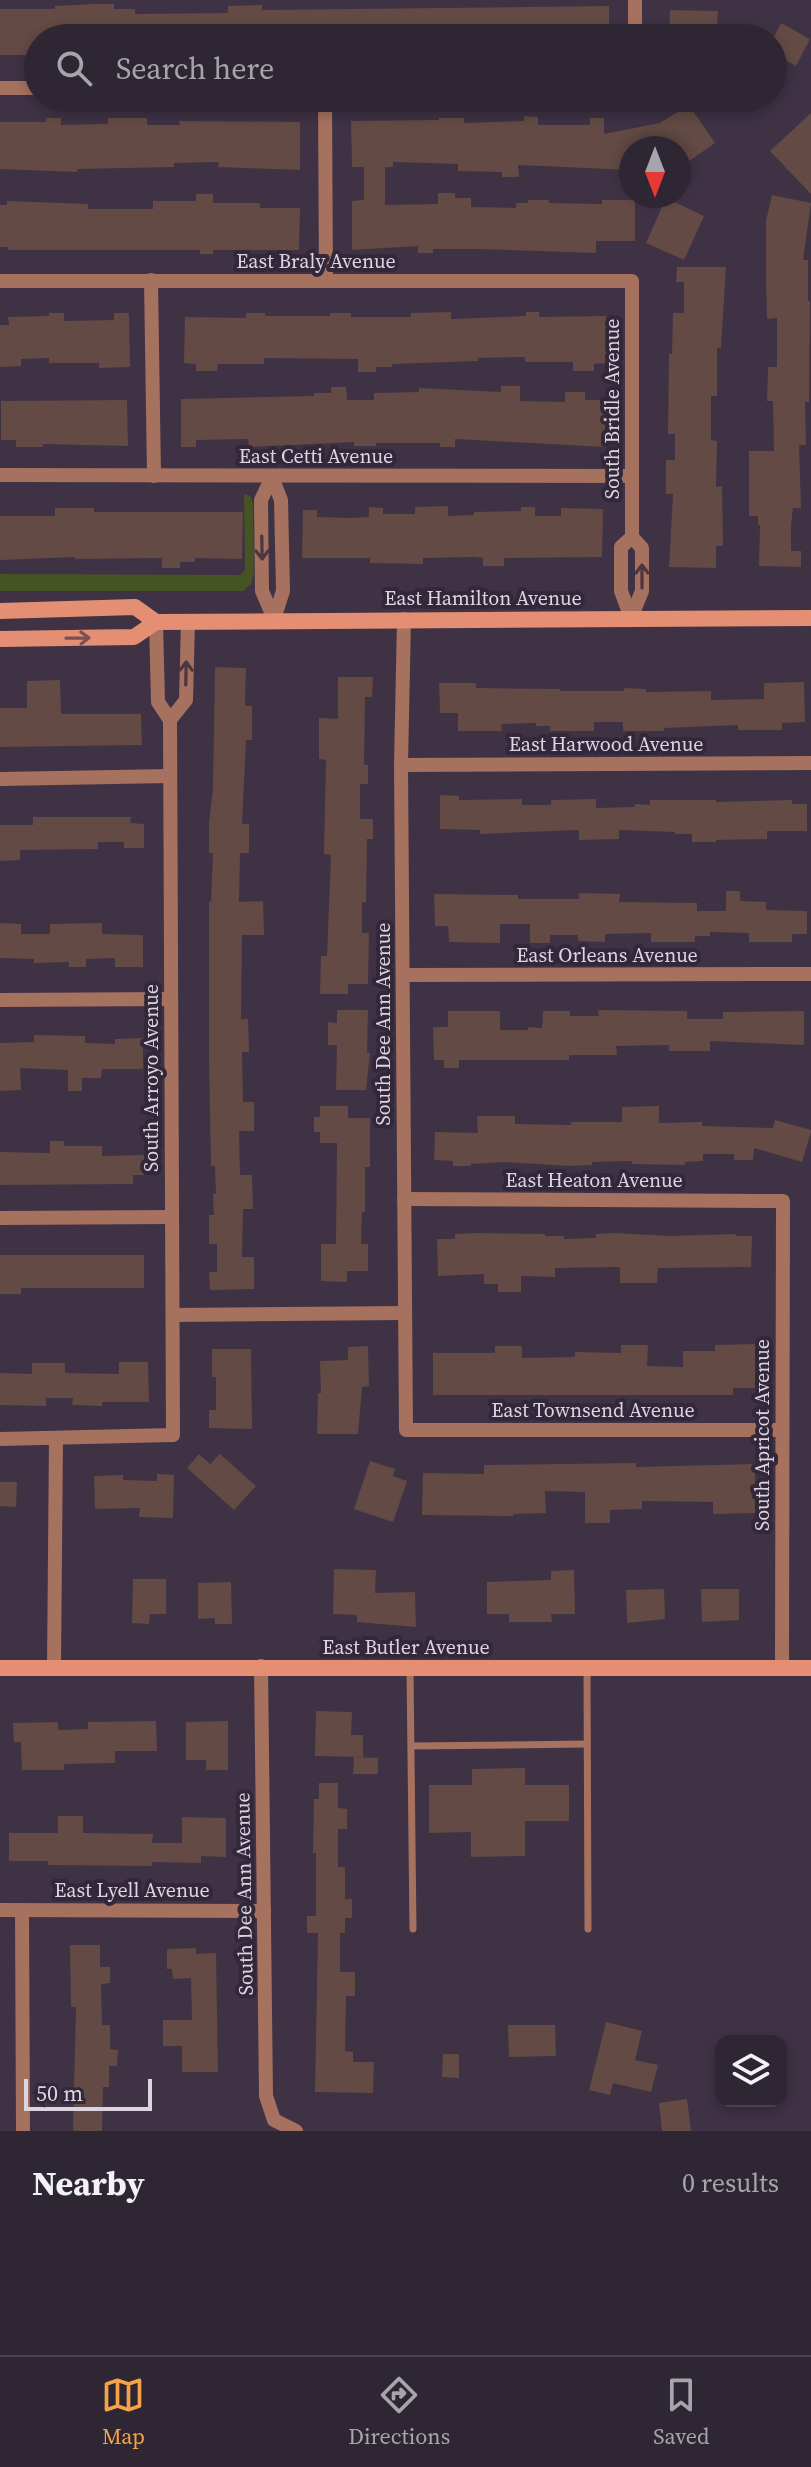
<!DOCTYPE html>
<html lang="en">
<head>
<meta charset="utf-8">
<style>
  :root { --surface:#2e2633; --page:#362e3b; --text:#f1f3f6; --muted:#a7a5ac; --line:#49434e; --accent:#f6a247 }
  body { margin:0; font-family:"Source Serif 4",serif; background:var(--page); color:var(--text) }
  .controls { position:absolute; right:24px; bottom:24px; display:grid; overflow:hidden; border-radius:16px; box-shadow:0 4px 12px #0003 }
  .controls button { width:72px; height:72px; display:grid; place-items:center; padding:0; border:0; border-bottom:2px solid var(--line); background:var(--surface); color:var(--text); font:40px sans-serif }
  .compass { position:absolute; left:619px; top:136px; width:72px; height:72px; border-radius:50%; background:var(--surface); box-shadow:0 4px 12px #0003; rotate:180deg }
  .scale { position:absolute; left:24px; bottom:20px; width:128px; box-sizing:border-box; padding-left:8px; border:4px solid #dcd4e0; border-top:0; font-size:22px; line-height:28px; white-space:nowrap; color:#dcd4e0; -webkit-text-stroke:6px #33283a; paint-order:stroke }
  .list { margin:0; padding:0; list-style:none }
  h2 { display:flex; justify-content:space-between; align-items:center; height:104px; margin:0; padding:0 32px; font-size:34px }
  h2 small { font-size:26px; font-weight:400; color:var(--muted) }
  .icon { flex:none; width:44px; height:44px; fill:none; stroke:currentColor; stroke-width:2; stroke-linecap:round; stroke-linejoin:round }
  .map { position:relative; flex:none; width:811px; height:2131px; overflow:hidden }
  .search { position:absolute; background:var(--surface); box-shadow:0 4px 12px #0003; left:24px; right:24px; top:24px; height:88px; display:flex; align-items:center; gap:20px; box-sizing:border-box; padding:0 28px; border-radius:44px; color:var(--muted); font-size:30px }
  .sheet { height:224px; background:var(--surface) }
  nav { display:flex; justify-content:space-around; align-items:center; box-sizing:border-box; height:112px; border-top:2px solid var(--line); background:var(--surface); font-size:22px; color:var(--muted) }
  nav a { display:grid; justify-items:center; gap:4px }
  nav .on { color:var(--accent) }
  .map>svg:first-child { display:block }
  .green { fill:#465424 }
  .building { fill:#634a44 }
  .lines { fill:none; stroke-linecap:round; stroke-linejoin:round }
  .lane { stroke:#a6715f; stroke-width:7 }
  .street { stroke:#a6715f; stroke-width:14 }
  .secondary { stroke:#e48f73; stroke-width:16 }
  .oneway { stroke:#4a3741 }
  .oneway2 { stroke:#7a5151 }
  .labels { text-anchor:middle; stroke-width:8; stroke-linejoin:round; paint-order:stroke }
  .street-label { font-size:20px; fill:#dcd4e0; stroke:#33283a }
</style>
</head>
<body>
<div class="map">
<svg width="811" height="2131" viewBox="0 0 811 2131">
  <rect width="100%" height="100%" fill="#3e3244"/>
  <path class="green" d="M244,494l6,2 3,7 1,70 -3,11 -8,7h-243v-17l240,1 5,-5z"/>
  <g class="building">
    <path d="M94,4h20v5h21v5l93,-1v-7l34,-1v5l347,-4v32h-571v17h-38v-46h55v-3z"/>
    <path d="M670,10l48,1 -1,13h8v14h-56z"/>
    <path d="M781,23l29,16 -14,27 -23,-13v-14z"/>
    <path d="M689,105l26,38 -36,25v-20h-48v22l-113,-5 1,12h-17v-5l-44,-1v-7l-65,-2v5h-8v38l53,-1v-11h17v5h16v9l45,1v-5h12v-3h21v3l53,1v-4h33v41h-39v12l-119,-4h-44v4h-15v-7l-66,4v-49l12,-1v-33h-12l-1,-46 88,-1v-2h25v5l60,-2v-5l14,1v8h52v-7h14v16l56,-11z"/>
    <path d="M811,113v81l-41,-43z"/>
    <path d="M46,118h15v7l47,-1v-6h39v7h33l-1,-4 121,1v48l-82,-3 1,-5 -45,1v4l-97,2v3l-77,-3v-47h46z"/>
    <path d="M196,194h17v9h47v5h40l-1,42h-86v4h-13v-4h-192v-3h-8v-42h7v-4l81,3v5h65v-8h43z"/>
    <path d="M772,195l39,8 -8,57h5v41h2l-1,101h-4l1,43h-7l2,63h-8l-2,17v26h10v16l-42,-1 1,-41h-2v-9h-9v-65h25l-1,-50h-6l1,-34h9v-49l-10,1 -1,-40v-58z"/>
    <path d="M666,198l38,18 -20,44 -38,-17z"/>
    <path d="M677,267h49l-5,81h-4v48h-6v44l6,1 -1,46 6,-1 1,60h-7v22l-47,-1 4,-73h-7v-34h9v-26h-7l1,-80h3l1,-41h11v-31h-8z"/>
    <path d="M451,312v7l75,-3v-4h13v5l67,-1 1,47 -13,1v7h-21v-9h-48v-5l-47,1v3l-86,3v3h-16v5h-18v-13l-94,-1v6h-46l-1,7h-21v-7l-12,-1 1,-46 61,1v-5h19v3h65v-3h21v4h60v-4z"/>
    <path d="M49,313h15v8l50,-1v-7h15l1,54 -31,1v-5h-50v-5l-28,1v7l-21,1v-42h9l-1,-8 41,-1z"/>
    <path d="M501,386h19v15l45,1v-10h20v8h20l1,47 -151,-8v8h-15v-4h-64v3h-22v-4l-105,5 -1,-8 -52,1v7h-15v-48l133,-3v-3h17v-6h15l1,13h27v-7l45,-1v-4l82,4z"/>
    <path d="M127,400l1,46 -85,-2v3h-27v-7h-15v-39z"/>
    <path d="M448,506v10l26,-1v-3l47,-1v-4h14v9h26v-8l42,1 -1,48 -98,1v8h-21v-8l-8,-1 -52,1v6l-53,-1v-5h-68l1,-48h14v7l33,1 19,-1v-10l14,1v6h32v-7z"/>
    <path d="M55,508h39v4h149l-1,47 -47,-1v4h-15v6h-18v-10l-87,1v-2l-75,3v-44h55z"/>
    <path d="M215,667l31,1 -1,38h7v34h-6l-4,84h7v29h-9l-1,49 24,-1 1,34h-22l-1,84h7l1,33h-7l1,50h11v29h-15l1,44h12l1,34h-10l-1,48h12v32l-44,1 -1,-18h8v-28h-8v-29h5l-1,-21h3l-1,-28h-4l-2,-107v-157h2l2,-49h-4v-29l4,-36z"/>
    <path d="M338,677h35l-1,20h-7l-1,68h4v19h-8v35h13v20h-6l-1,63h-4v31h7l-1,51h-20v10h-28l1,-38h6l4,-101 -7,-1 2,-94 -7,-1v-41l19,1z"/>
    <path d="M60,680l1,34h80l1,31 -142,2v-39h27v-27z"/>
    <path d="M804,682l1,40 -23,1v7h-44v-5l-74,3v3h-41v-9h-29v9h-44v-5h-14v-3l-35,1 1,7h-44v-18h-18l-1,-30h37v5l84,1v2h64v-3l22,1v3l65,-1v9l53,-1v-16z"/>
    <path d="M440,795l19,1v4l63,-1v6h29v-5l45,-1v9l39,-1v-3l15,1v-5h66v2l76,-2v4h15v27h-40v8l-51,1v2h-24v-8h-17v-2l-56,-2v9l-40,1v-10l-99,4v-4l-40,-1z"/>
    <path d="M33,817h98l-1,6 14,1v24h-20v-6h-26v7l-78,1v10l-20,1v-36h33z"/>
    <path d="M726,891h14v10l26,1v8l41,1v23h-15v8h-43v-9l-39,-1v4h-15v6h-44v-9l-46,1v8l-27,-1v-6h-28v8h-20v-19h-30v19l-51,-1 -1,-16h-13l-1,-32 84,1v4h61v-6l41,1 -1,8 78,1v8h29z"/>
    <path d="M0,923l21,1v10h29v-10l52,-1v11l41,1v32h-28v-9l-29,1v8h-17v-5l-35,1v-4l-34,-1z"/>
    <path d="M337,1010h31l-1,43h3l-4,37h-30l1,-45h-9v-23l9,1z"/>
    <path d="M598,1010l89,1v8h36v-7l81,-1v34l-94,-4v10h-41v-6l-53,1 1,9h-48v5h-110v8h-15v-8h-10l-1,-33h15v-16h52v19h28v-3l14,1 1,-17h27v5h29z"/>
    <path d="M34,1035l51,1v7l30,1v-5l28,-1v31h-41l-1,9h-19v13h-14v-21l-48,-2 1,22 -21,1v-48l34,-1z"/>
    <path d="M320,1106h28v12h22v49h-5v45h-3l-1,32h7v27h-21v11l-26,-1v-37h15l1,-101h-17v-11h-6v-15h6z"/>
    <path d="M659,1106v17l43,-1v4l71,2 2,-8 36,10v2l-9,30 -48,-14 -1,12h-19v-6h-31v7l-18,1v3l-53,-1v-3l-40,1v3l-23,1 -64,-4 -34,2v2h-18v-5l-19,-1 1,-28 43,1 -1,-17h38v8l56,1v-3h51v-15z"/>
    <path d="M50,1141h14v5h38v10l42,-1v20h-11v9l-133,1v-33l50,1z"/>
    <path d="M474,1233l71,1v2h19v3l32,-1v-4l19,-1 55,3 66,-2v2h16l-1,31 -93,1 -1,15h-37v-16l-65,1v9l-34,-1v16h-23v-8h-14v-10l-46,2 -1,-37h18v-5z"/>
    <path d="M0,1255h144v33h-123v6h-21z"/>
    <path d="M755,1344v44h-22v7h-300v-42h62v-7h27v12l53,-1v-5l46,1v-8h27l-1,21 36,1v-16h32v-6z"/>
    <path d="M368,1346l1,40 -7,1 -4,47h-41l1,-41h3l-1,-32 28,-1v-13z"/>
    <path d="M212,1349h39l1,80 -43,-1v-18h7v-33h-4z"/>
    <path d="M119,1362h29l1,40h-47v4l-30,-1 1,-7h-27v8l-46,-1v-32l32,1v-11h33v10l54,1z"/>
    <path d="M199,1454l11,10 10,-10 36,32 -22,24 -47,-42z"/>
    <path d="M370,1461l25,8 -2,7 14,5 -14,41 -39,-13z"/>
    <path d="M636,1463v4l119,-3v49l-42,1v-12l-71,-1v8l-32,1v13h-25v-31l-40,-1 1,22 -33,1v2l-91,-1 1,-42 61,1v-9z"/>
    <path d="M157,1474l17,1 -1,43 -34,-1 1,-9 -45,1 -1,-33 29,-1v5l34,1z"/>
    <path d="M0,1482h17l-1,25 -16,-1z"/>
    <path d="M334,1569l42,1 -1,23 40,-1 1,35 -59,-5v-7l-24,-1z"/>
    <path d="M574,1570l1,44h-24l1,8h-43v-8h-22v-32l64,-2v-9z"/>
    <path d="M133,1579h33v35h-16l-1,10 -17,-1z"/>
    <path d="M231,1582l1,42h-17v-6l-17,1v-36z"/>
    <path d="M664,1589l1,30 -38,4 -1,-33z"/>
    <path d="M701,1589h38v31l-37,2z"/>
    <path d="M316,1711l36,1 -1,23h12v22l-48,-1z"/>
    <path d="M156,1721l1,30h-42v12l-51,1v6h-42l-1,-28h-7l-1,-19 45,-1v8l30,-1v-7z"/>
    <path d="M228,1721v49h-22v-10h-20v-38z"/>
    <path d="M354,1757l24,1v16h-25z"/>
    <path d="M525,1768v17h44v36h-44v35l-54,1v-25l-42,1v-48h43v-16z"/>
    <path d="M319,1783h19v25l9,1v20h-9v38h7v32h7v19h-7v15h-5v39h15v24h-9l-1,55 8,1v10h21l-1,31 -58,-1 3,-159h-11v-17h9v-63h-3l1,-54h5z"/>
    <path d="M58,1816h25v17l70,1 -1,9h30v-26l44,1v39l-25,-1v7l-49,-1v4l-104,-1v-4h-39v-28h49z"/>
    <path d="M70,1945h30v22h10v16l-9,1 1,41h8v24l8,1 -1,16h-8v21h-6l-1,44h-29l3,-124h-5z"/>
    <path d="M196,1948v6l20,-1 2,119h-36v-26h-19v-26h29l-1,-42 -18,1 -1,-10h-5v-20z"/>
    <path d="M606,2022l36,9 -7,29 23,5 -7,27 -38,-9 -3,12 -21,-5z"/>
    <path d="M508,2025h47l1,31 -47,1z"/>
    <path d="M443,2054h16v24l-17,-1z"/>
    <path d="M687,2099l4,32h-29l-3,-28z"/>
  </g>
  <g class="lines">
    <g class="lane">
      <path d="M410,1669l3,260"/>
      <path d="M587,1670l1,259"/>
      <path d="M412,1746l175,-2"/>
    </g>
    <g class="street">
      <path d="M635,0v38"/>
      <path d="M0,88h38"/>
      <path d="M325,98l1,183"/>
      <path d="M151,280l3,196"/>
      <path d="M0,281h632v256l10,11v43l-11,27"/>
      <path d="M0,475l632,1"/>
      <path d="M272,477l-11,23 1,91 12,28"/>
      <path d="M272,477l9,23 2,91 -9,28"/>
      <path d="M631,618l-10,-27v-44l11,-10"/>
      <path d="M404,619l-3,146 5,665h375"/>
      <path d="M170,720l16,-20 2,-79"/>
      <path d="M401,765l410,-2"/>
      <path d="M0,779l170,-3"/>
      <path d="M403,975l408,-1"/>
      <path d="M0,1000l171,-1"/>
      <path d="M404,1199l379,2 -1,467"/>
      <path d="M0,1218l172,-1"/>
      <path d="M173,1315l232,-2"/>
      <path d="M0,1439l173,-4 -3,-715 -12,-18 -2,-80"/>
      <path d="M261,1666l5,430 8,24 22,11"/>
      <path d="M54,1668l2,-230"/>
      <path d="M0,1910l264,1"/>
      <path d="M22,1910l1,221"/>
    </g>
    <g class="secondary">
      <path d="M0,611l135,-4 21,15"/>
      <path d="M0,639l134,-2 22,-15 655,-4"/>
      <path d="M0,1668h811"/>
    </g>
  </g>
  <defs><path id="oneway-shaft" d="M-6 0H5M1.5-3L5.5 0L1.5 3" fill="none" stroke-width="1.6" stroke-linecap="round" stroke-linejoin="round" transform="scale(2)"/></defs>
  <g class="oneway">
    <use href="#oneway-shaft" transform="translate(262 548) rotate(89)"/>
    <use href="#oneway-shaft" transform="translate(642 576) rotate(-90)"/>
    <use href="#oneway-shaft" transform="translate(186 673) rotate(-89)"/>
  </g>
  <use class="oneway2" href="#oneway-shaft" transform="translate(78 638) rotate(-1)"/>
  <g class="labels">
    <g class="street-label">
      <text x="316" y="268">East Braly Avenue</text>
      <text transform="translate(612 409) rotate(-90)" y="7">South Bridle Avenue</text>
      <text x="316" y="463">East Cetti Avenue</text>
      <text x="483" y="605">East Hamilton Avenue</text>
      <text x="606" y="751">East Harwood Avenue</text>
      <text x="607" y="962">East Orleans Avenue</text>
      <text transform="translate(383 1024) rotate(-90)" y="7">South Dee Ann Avenue</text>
      <text transform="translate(151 1078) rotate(-90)" y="7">South Arroyo Avenue</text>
      <text x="594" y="1187">East Heaton Avenue</text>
      <text x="593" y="1417">East Townsend Avenue</text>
      <text transform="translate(762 1435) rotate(-90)" y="7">South Apricot Avenue</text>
      <text x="406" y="1654">East Butler Avenue</text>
      <text x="132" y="1897">East Lyell Avenue</text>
      <text transform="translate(244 1894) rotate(-91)" y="7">South Dee Ann Avenue</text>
    </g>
  </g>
</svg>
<div class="controls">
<button><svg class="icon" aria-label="layers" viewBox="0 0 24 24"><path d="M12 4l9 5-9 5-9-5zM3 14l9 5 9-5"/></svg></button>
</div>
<svg class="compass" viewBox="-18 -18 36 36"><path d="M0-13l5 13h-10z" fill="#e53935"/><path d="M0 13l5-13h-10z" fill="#a7a5ac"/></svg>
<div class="scale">50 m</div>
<div class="search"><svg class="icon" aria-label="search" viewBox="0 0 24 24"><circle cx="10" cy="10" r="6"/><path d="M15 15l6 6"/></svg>Search here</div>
</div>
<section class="sheet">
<h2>Nearby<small>0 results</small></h2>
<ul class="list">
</ul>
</section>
<nav>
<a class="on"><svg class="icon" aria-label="map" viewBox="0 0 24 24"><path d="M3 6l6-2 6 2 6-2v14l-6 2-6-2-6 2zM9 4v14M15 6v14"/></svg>Map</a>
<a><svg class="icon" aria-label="directions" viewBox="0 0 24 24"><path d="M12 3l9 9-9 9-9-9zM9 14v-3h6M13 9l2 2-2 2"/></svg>Directions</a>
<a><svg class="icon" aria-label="saved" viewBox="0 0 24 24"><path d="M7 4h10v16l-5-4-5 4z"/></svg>Saved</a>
</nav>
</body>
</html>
